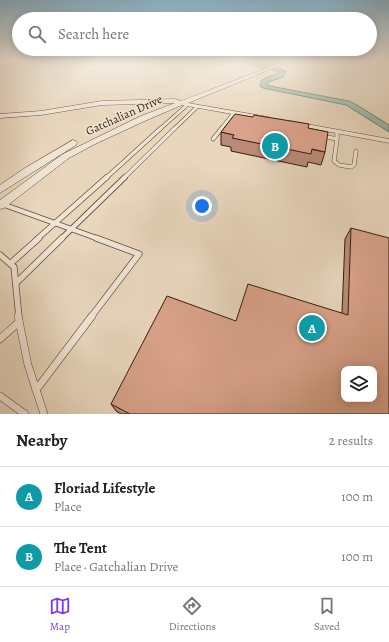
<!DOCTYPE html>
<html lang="en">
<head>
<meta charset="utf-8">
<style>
  :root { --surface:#fff; --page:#f2f2f2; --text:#202124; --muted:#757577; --line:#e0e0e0; --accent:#7c3aed }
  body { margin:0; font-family:Alegreya,serif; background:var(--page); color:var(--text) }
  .controls { position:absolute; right:12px; bottom:12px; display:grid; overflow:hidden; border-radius:8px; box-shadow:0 2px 10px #0003 }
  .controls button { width:36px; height:36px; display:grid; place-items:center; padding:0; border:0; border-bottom:1px solid var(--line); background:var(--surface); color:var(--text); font:20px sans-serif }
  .you { position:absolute; left:202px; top:206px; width:14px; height:14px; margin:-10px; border:3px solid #fff; border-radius:50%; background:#1a73e8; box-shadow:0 0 0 6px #1a73e833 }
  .badge { display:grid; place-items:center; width:26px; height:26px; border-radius:50%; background:var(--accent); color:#fff; font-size:13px; font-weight:700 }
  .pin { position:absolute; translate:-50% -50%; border:2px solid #fff; box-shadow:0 1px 4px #0006 }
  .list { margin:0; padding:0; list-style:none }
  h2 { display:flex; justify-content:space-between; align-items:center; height:52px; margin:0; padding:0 16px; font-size:17px }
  h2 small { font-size:13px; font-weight:400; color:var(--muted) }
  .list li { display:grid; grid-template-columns:26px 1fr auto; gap:12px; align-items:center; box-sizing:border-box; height:60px; padding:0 16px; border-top:1px solid var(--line) }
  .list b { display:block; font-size:15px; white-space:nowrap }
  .list p { margin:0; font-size:13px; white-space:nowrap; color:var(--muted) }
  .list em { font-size:13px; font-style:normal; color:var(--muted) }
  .icon { flex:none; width:22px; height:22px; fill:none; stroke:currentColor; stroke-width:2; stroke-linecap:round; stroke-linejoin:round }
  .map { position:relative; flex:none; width:389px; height:414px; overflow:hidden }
  .search { position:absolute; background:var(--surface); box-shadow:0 2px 10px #0003; left:12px; right:12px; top:12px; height:44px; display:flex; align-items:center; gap:10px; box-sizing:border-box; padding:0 14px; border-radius:22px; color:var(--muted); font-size:15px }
  .sheet { height:172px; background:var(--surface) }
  nav { display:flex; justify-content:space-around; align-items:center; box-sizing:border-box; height:56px; border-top:1px solid var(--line); background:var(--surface); font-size:11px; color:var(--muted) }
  nav a { display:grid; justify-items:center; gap:2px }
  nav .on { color:var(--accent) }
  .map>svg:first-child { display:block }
  .water { fill:#98baaa; stroke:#717b6b }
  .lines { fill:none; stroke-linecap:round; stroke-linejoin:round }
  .service-far5-casing { stroke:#634b39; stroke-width:2.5 }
  .service-far4-casing { stroke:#634b39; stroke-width:4 }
  .service-far3-casing { stroke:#634b39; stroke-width:4.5 }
  .service-far2-casing { stroke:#634b39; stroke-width:6 }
  .service-far1-casing { stroke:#634b39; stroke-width:7 }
  .service-casing { stroke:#634b39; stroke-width:8 }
  .tertiary-casing { stroke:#634b39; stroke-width:1 }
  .service-far5 { stroke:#f0e4d4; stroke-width:2 }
  .service-far4 { stroke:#f0e4d4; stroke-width:3 }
  .service-far3 { stroke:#f0e4d4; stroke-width:3.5 }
  .service-far2 { stroke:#f0e4d4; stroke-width:4.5 }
  .service-far1 { stroke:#f0e4d4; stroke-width:5.5 }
  .service { stroke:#f0e4d4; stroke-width:7 }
  .tertiary { fill:#f0e4d4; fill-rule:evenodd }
  .wall { fill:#bb8b77; stroke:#371d0d }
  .building { fill:#d9a28a; stroke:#371d0d; fill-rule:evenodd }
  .labels { text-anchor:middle; stroke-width:3; stroke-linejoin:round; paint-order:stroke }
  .far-street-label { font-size:12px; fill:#371d0d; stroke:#f0e4d4 }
</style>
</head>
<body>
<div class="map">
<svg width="389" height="414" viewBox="0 0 389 414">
  <rect width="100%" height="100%" fill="#e8d6bd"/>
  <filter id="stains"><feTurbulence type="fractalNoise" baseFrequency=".005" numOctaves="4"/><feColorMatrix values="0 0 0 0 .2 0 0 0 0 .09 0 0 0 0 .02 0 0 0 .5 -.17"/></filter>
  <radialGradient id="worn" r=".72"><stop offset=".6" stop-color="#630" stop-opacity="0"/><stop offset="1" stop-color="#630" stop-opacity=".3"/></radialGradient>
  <path class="water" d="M239,60h9l38,11 -3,6 -15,5 -1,2 3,2 79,15 8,4 32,20v7l-43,-27 -83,-17 -3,-2 2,-6 18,-8 -21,-5z"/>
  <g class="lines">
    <defs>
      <path id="service-far5" d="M270,60l6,2"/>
      <g id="service-far4">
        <path d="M160,129l27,-24"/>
        <path d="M174,129l23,-22"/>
        <path d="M221,129l12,-15"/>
      </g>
      <g id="service-far3">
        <path d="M322,136l15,3v-7"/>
        <path d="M213,139l9,-11"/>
        <path d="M337,139l-3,22 5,4 12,2 3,-2 2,-14"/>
        <path d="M106,178l55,-50"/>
        <path d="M124,178l51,-50"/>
      </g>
      <g id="service-far2">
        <path d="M2,204l97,35"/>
        <path d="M37,239l70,-62"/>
        <path d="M61,239l64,-62"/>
      </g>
      <g id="service-far1">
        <path d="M0,255l14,12 5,50"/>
        <path d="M11,263l28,-25"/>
        <path d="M16,283l46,-45"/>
        <path d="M91,317l48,-63 -43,-16"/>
      </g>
      <g id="service">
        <path d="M18,316l10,49 16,49"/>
        <path d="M0,339l19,-17"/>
        <path d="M36,390l56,-74"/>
        <path d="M0,396l25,18"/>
      </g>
      <g id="tertiary">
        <path d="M288,60h5l-105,43 80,14 4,2 -1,2 -89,-16 -35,15 -52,24 -26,14 -65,50 -4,1v-9l63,-46 78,-38 34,-13 -73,2 -61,10 -41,3v-4l41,-3 61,-10 73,-2 6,2z"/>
        <path d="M290,121l99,18v4l-96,-18 -4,-2z"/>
        <path d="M73,140l3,1 1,2 -1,2 -76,48v-8l25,-17z"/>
      </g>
    </defs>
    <use href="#service-far5" class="service-far5-casing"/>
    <use href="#service-far4" class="service-far4-casing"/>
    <use href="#service-far3" class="service-far3-casing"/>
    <use href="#service-far2" class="service-far2-casing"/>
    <use href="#service-far1" class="service-far1-casing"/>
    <use href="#service" class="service-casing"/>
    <use href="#tertiary" class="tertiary-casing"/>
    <use href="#service-far5" class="service-far5"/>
    <use href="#service-far4" class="service-far4"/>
    <use href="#service-far3" class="service-far3"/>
    <use href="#service-far2" class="service-far2"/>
    <use href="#service-far1" class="service-far1"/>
    <use href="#service" class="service"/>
    <use href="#tertiary" class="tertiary"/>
  </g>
  <g class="wall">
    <path d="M221,132l104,20 -4,13 -13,-3 -1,5 -76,-16v-4l-10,-2z"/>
    <path d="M351,228l38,186h-268l-5,-3 -5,-7 125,-83 106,-8 3,-74z"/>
  </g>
  <g class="building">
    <path d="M235,114l18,3 1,-2 55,9 -1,4 20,4 -3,20 -13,-3 -1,5 -79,-16 2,-3 -13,-3z"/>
    <path d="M351,228l38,10v176h-259l-19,-10 56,-108 69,25 12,-37 100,31zM344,369h30v30h-30z"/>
  </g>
  <linearGradient id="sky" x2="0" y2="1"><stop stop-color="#88b6cf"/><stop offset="0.51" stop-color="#f5ede1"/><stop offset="1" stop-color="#f5ede1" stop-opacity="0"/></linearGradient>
  <rect width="389" height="118" fill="url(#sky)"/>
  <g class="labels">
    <g class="far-street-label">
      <text transform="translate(124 115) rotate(-24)" y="4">Gatchalian Drive</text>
    </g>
  </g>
  <rect width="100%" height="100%" filter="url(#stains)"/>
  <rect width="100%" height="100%" fill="url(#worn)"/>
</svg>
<div class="controls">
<button><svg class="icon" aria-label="layers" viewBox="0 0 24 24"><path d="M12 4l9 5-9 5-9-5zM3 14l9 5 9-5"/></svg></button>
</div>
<div class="you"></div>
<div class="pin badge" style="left:312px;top:328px;background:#0f9aa8">A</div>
<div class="pin badge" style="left:275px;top:146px;background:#0f9aa8">B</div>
<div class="search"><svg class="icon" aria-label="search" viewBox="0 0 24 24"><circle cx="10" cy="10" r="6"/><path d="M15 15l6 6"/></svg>Search here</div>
</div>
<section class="sheet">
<h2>Nearby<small>2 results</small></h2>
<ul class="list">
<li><span class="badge" style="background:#0f9aa8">A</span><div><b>Floriad Lifestyle</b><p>Place</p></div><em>100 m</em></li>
<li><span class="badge" style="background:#0f9aa8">B</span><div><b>The Tent</b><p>Place · Gatchalian Drive</p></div><em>100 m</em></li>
</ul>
</section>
<nav>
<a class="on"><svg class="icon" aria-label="map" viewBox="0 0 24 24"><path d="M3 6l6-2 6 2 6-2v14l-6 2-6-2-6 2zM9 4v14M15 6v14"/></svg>Map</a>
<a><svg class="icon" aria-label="directions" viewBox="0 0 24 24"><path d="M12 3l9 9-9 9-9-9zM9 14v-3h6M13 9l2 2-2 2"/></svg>Directions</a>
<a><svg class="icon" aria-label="saved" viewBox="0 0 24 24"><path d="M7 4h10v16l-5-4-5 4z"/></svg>Saved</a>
</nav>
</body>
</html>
